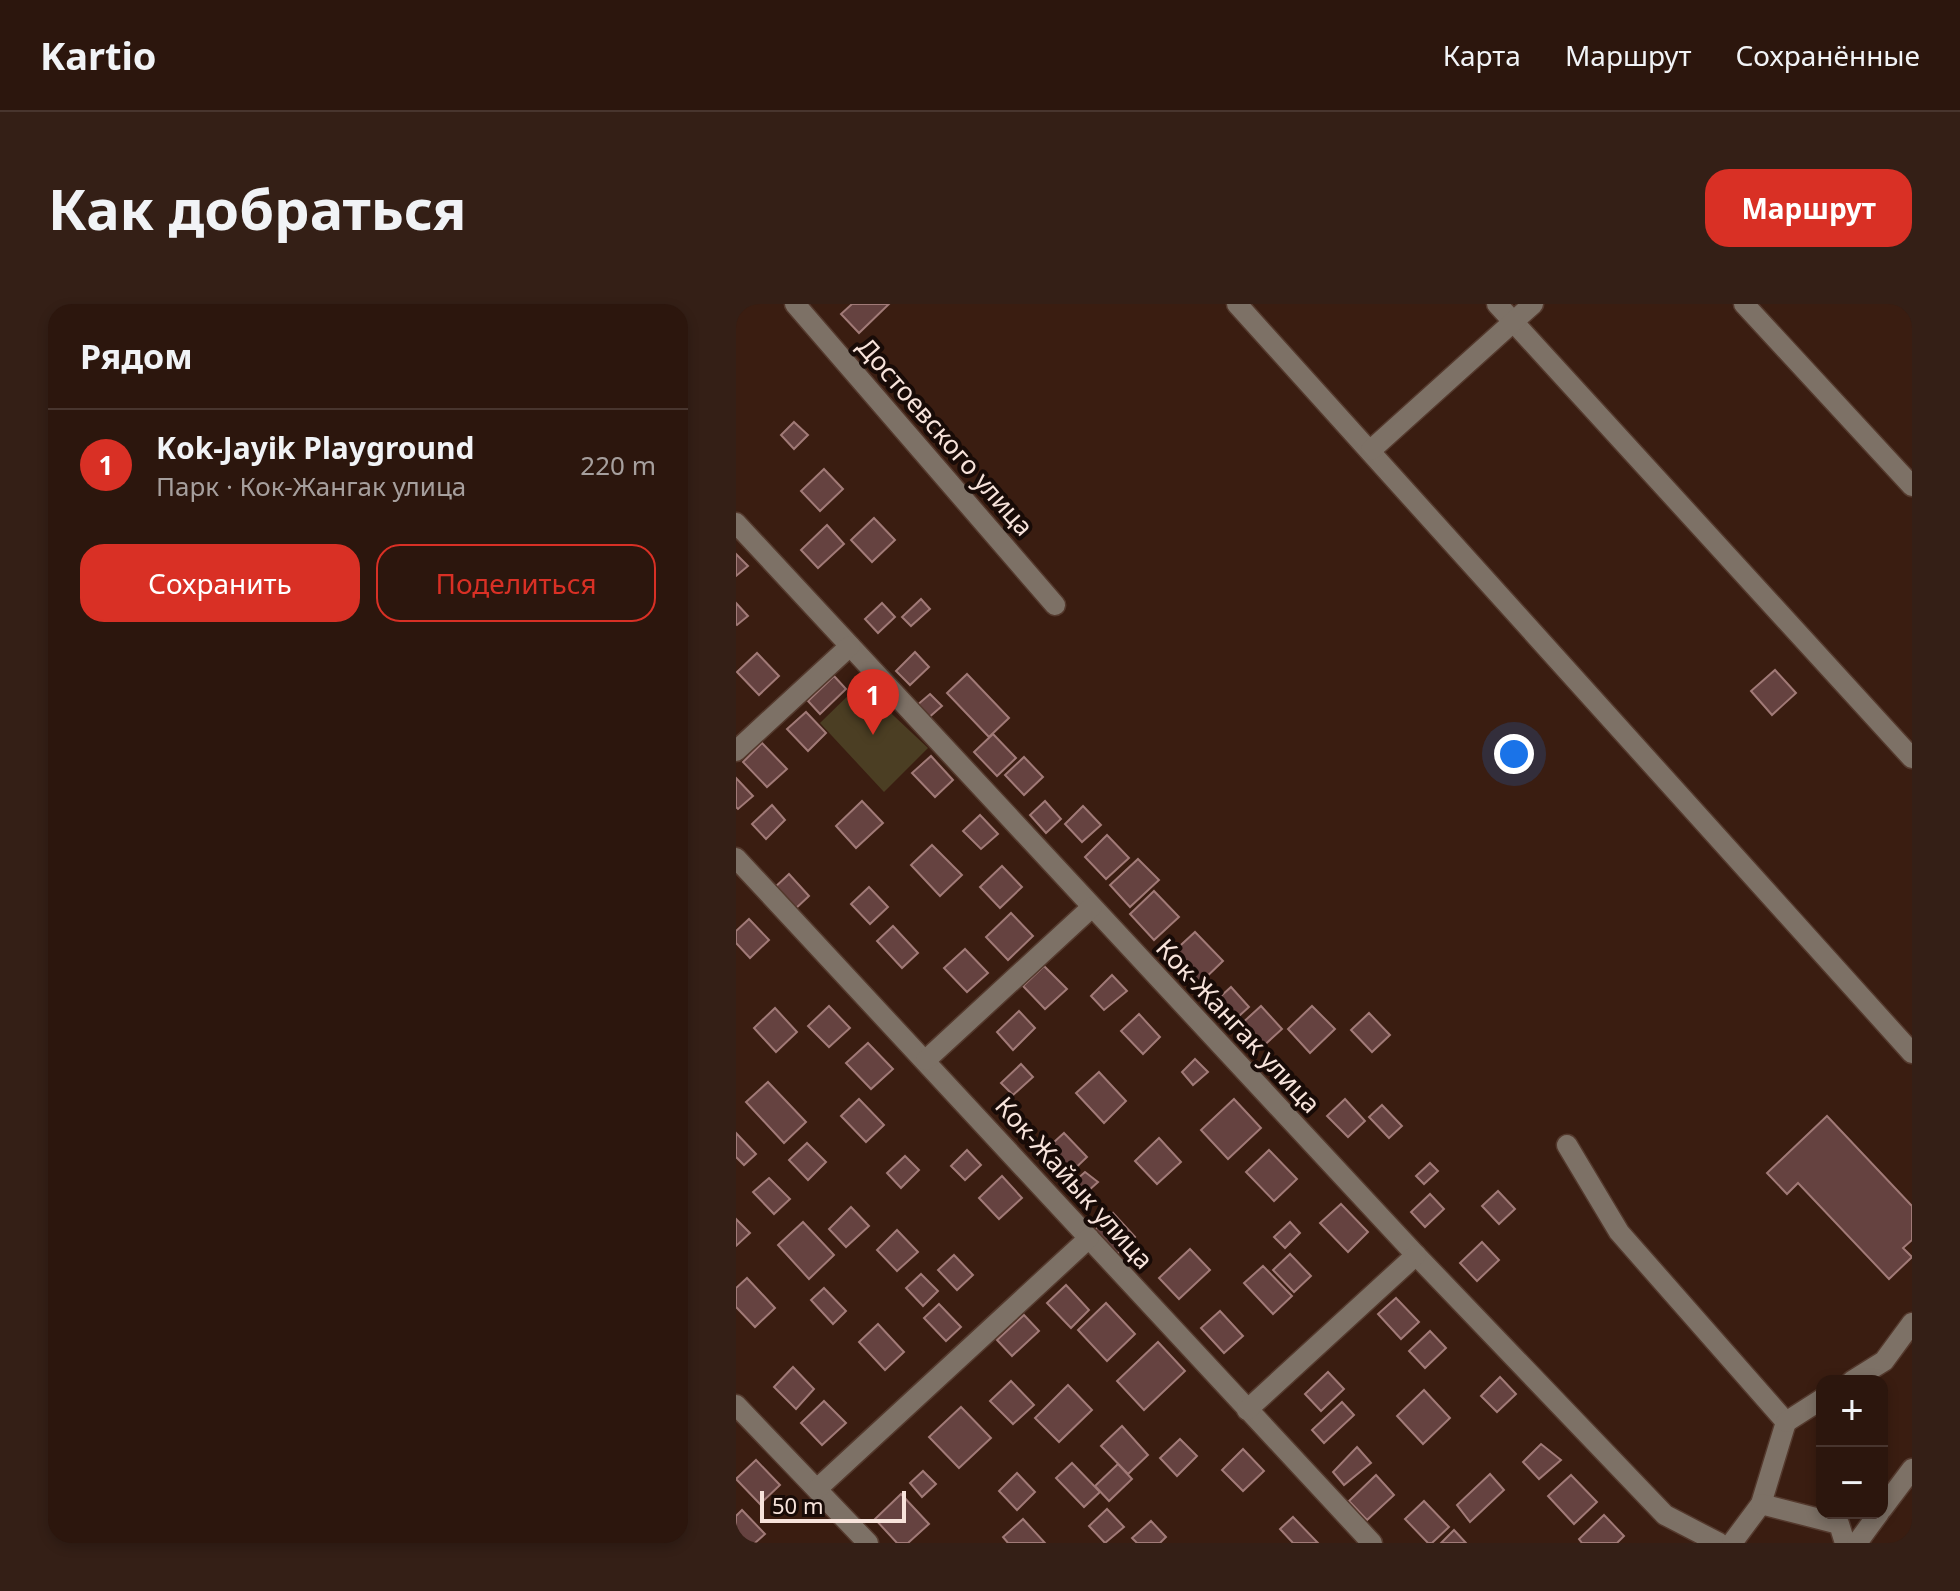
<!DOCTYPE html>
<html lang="ru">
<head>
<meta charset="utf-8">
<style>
  :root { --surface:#2c160d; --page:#341f16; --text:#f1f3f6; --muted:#a69f9d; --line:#48352e; --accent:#d93025 }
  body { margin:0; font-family:"Noto Sans",sans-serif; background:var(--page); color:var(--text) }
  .controls { position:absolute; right:24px; bottom:24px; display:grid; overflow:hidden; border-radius:16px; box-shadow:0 4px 12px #0003 }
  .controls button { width:72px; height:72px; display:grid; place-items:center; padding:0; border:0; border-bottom:2px solid var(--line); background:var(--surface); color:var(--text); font:40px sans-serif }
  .scale { position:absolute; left:24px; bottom:20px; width:146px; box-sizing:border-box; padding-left:8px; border:4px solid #f7e3db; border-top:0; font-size:22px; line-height:28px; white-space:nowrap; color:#f7e3db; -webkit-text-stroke:6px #180b07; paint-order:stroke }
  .you { position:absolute; left:778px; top:450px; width:28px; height:28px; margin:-20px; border:6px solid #fff; border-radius:50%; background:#1a73e8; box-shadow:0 0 0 12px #1a73e833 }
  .badge { display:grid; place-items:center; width:52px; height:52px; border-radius:50%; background:var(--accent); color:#fff; font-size:26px; font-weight:700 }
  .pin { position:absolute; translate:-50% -66px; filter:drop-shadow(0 2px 4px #0008) }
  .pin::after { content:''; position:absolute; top:42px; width:28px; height:24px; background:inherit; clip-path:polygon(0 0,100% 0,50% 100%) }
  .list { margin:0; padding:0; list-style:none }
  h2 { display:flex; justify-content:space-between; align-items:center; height:104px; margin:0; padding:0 32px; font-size:34px }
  h2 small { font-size:26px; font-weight:400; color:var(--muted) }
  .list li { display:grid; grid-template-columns:52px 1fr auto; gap:24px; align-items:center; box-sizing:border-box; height:112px; padding:0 32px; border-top:2px solid var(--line) }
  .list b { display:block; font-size:30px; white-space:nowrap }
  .list p { margin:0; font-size:26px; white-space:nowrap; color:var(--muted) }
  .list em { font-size:26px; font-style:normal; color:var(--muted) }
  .actions { display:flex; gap:16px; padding:24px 32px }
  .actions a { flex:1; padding:18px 0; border:2px solid var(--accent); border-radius:24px; text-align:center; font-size:28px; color:var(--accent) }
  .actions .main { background:var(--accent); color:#fff }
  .map { position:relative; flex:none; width:1176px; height:1239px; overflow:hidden; border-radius:24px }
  header { display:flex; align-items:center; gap:48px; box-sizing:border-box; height:112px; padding:0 40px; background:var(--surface); border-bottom:2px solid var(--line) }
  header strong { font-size:38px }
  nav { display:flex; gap:44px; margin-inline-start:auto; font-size:28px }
  .intro { display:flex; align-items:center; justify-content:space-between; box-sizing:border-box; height:192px; padding:0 48px }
  h1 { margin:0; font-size:56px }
  .button { padding:20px 36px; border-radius:24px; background:var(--accent); color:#fff; font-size:28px; font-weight:700 }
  main { display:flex; gap:48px; padding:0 48px }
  aside { flex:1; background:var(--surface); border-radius:24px; box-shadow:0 4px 12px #0003 }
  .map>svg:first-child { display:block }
  .green { fill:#4b3e23 }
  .building { fill:#654240; stroke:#a17a77; stroke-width:2 }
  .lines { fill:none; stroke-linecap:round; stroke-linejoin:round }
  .minor-casing { stroke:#54392d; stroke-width:23 }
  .minor { stroke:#7d7166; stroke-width:20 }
  .labels { text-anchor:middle; stroke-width:8; stroke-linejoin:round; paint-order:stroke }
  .street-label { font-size:26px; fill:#f7e3db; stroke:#180b07 }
</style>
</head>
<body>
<header>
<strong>Kartio</strong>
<nav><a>Карта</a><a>Маршрут</a><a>Сохранённые</a></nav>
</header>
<div class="intro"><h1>Как добраться</h1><a class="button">Маршрут</a></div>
<main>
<aside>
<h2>Рядом<small></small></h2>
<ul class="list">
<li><span class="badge">1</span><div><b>Kok-Jayik Playground</b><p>Парк · Кок-Жангак улица</p></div><em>220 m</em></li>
</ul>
<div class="actions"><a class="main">Сохранить</a><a>Поделиться</a></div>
</aside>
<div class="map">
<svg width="1176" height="1239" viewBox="0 0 1176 1239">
  <rect width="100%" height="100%" fill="#3a1d11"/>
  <path class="green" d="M124,380l68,64 -44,44 -64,-69z"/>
  <g class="building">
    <path d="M116,0h37l-30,29 -18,-19z"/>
    <path d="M58,118l14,13 -14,14 -13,-14z"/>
    <path d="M88,165l19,20 -23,22 -19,-20z"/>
    <path d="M138,214l21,22 -23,22 -21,-22z"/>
    <path d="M91,221l17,19 -26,24 -17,-18z"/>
    <path d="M0,250l12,12 -12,10z"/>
    <path d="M185,295l9,10 -19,17 -9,-9z"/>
    <path d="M0,299l12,13 -11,9 -1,-1z"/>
    <path d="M146,299l13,14 -17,16 -13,-14z"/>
    <path d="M179,348l14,15 -19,18 -14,-14z"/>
    <path d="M21,349l22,23 -20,19 -22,-23z"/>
    <path d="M1039,366l21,23 -24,22 -21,-24z"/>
    <path d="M231,370l42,44 -20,19 -42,-44z"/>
    <path d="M98,372l12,13 -26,25 -12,-13z"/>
    <path d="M194,390l12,12 -15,13 -11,-13z"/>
    <path d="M70,408l20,21 -18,18 -21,-22z"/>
    <path d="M257,430l23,24 -19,18 -23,-24z"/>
    <path d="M26,439l25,26 -20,18 -24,-25z"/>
    <path d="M195,452l22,24 -18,17 -23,-24z"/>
    <path d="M288,453l19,20 -19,18 -19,-20z"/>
    <path d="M0,474l17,18 -15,13 -2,-2z"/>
    <path d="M126,497l21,22 -27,25 -20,-22z"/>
    <path d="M309,497l16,18 -15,14 -16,-18z"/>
    <path d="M36,501l13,15 -19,19 -14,-15z"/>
    <path d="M347,502l18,19 -19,17 -17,-18z"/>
    <path d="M244,511l18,19 -17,15 -18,-18z"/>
    <path d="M371,531l22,23 -23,21 -21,-22z"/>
    <path d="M196,541l30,30 -22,21 -29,-31z"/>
    <path d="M402,555l21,21 -29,27 -20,-22z"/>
    <path d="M266,562l20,21 -22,21 -20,-21z"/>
    <path d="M53,570l20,22 -15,14 -21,-21z"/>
    <path d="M133,583l19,20 -18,17 -19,-20z"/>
    <path d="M418,587l25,26 -25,23 -24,-26z"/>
    <path d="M275,609l22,23 -25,24 -22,-23z"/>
    <path d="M13,615l20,21 -19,18 -14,-15v-12z"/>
    <path d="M157,622l25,27 -16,15 -25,-27z"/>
    <path d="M459,628l28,29 -25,24 -28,-30z"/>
    <path d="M229,645l23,24 -21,19 -23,-24z"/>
    <path d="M308,662l23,23 -22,20 -22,-23z"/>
    <path d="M376,671l15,16 -23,19 -13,-14z"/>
    <path d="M495,683l18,20 -21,19 -18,-20z"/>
    <path d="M93,702l21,22 -21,19 -21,-21z"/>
    <path d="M525,702l21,23 -22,20 -21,-23z"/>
    <path d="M576,702l23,23 -25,24 -22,-24z"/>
    <path d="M39,704l22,24 -21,20 -22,-24z"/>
    <path d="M283,707l16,17 -22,22 -16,-18z"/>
    <path d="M633,709l21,22 -18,17 -21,-22z"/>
    <path d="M403,710l21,23 -17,17 -22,-23z"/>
    <path d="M132,739l25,26 -22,20 -25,-26z"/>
    <path d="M459,755l13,13 -15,13 -11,-13z"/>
    <path d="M285,760l12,13 -20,18 -12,-12z"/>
    <path d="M363,768l27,29 -22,22 -28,-30z"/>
    <path d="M32,778l38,40 -22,21 -38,-41z"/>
    <path d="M123,795l25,26 -18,17 -25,-26z"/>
    <path d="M498,795l27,29 -33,31 -27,-29z"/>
    <path d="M609,795l20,22 -17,16 -21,-21z"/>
    <path d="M646,801l20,21 -13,12 -20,-21z"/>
    <path d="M1091,812l85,90v34l-9,8 9,9 -23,22 -91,-96 -11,11 -20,-21z"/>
    <path d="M0,829l20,21 -12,11 -8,-8z"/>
    <path d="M328,829l23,24 -21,20 -23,-25z"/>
    <path d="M423,834l22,24 -24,22 -22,-23z"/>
    <path d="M71,839l19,19 -18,18 -19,-20z"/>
    <path d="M231,846l14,15 -16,15 -14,-14z"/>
    <path d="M533,846l28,29 -23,22 -28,-29z"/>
    <path d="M169,852l14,14 -18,18 -14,-15z"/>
    <path d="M694,859l8,8 -14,13 -8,-8z"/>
    <path d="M349,868l13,10 -20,18 -11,-12z"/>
    <path d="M266,872l20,22 -23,21 -20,-21z"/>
    <path d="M33,874l21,21 -16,15 -21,-22z"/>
    <path d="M762,887l17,18 -16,15 -17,-18z"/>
    <path d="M694,890l14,15 -19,18 -14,-15z"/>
    <path d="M605,900l27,28 -20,20 -28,-29z"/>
    <path d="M115,903l18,19 -23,21 -17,-18z"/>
    <path d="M377,909l22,24 -21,20 -22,-24z"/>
    <path d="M0,915l14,14 -14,13z"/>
    <path d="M67,918l31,33 -25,24 -31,-34z"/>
    <path d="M554,918l10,11 -15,15 -11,-11z"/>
    <path d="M161,926l21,22 -21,19 -20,-21z"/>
    <path d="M746,938l17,18 -22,21 -17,-18z"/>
    <path d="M454,945l20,21 -31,29 -20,-21z"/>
    <path d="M554,950l21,22 -17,16 -21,-22z"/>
    <path d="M218,951l19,20 -16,15 -19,-20z"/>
    <path d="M527,962l29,30 -19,18 -29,-31z"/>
    <path d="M185,970l17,17 -15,15 -17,-18z"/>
    <path d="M11,974l28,30 -20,19 -19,-20v-19z"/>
    <path d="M330,981l23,25 -18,18 -24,-25z"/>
    <path d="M88,984l22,23 -13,13 -22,-24z"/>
    <path d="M660,994l23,24 -18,17 -23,-25z"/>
    <path d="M370,999l29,31 -28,27 -29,-31z"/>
    <path d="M203,1000l22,23 -15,14 -22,-23z"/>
    <path d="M484,1007l23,25 -19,17 -23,-25z"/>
    <path d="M288,1011l15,16 -27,25 -15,-16z"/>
    <path d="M142,1020l26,28 -19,18 -26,-28z"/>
    <path d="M694,1027l16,17 -21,20 -16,-17z"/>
    <path d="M422,1038l27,29 -41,39 -27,-29z"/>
    <path d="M57,1063l21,22 -18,20 -22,-22z"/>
    <path d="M592,1068l16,17 -23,22 -16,-17z"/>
    <path d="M764,1073l16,17 -19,18 -16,-16z"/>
    <path d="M275,1077l23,24 -21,19 -23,-23z"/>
    <path d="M332,1081l24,25 -33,32 -24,-24z"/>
    <path d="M688,1086l26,28 -27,26 -26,-28z"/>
    <path d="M88,1097l22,22 -24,22 -21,-22z"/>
    <path d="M606,1098l12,13 -30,28 -12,-13z"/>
    <path d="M225,1103l30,31 -32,30 -30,-31z"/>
    <path d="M386,1122l26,29 -20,19 -27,-28z"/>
    <path d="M444,1135l17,17 -20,20 -17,-18z"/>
    <path d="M805,1140l20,16 -22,19 -16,-17z"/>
    <path d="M621,1143l14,16 -27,22 -11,-13z"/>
    <path d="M507,1145l21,22 -21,20 -21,-21z"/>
    <path d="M20,1156l24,25 -20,19 -24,-25z"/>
    <path d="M336,1159l28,29 -16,15 -28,-29z"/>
    <path d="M382,1160l14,15 -23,22 -14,-15z"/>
    <path d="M187,1167l13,13 -14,13 -12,-14z"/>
    <path d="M281,1169l18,19 -18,18 -18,-19z"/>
    <path d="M754,1170l14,16 -34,32 -13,-17z"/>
    <path d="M640,1171l18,20 -27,25 -18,-19z"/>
    <path d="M835,1171l26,27 -23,22 -26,-28z"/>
    <path d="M165,1190l28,30 -21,19h-11l-22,-24z"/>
    <path d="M688,1197l25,26 -17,16h-4l-23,-24z"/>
    <path d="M371,1205l17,18 -19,16 -16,-17z"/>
    <path d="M6,1206l23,24 -10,9h-19v-27z"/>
    <path d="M868,1211l20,21 -7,7h-35l-3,-4z"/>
    <path d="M557,1213l25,26h-25l-13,-14z"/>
    <path d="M287,1215l22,24h-37l-5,-6z"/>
    <path d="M415,1217l15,16 -6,6h-23l-5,-5z"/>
    <path d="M718,1226l12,13h-25z"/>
  </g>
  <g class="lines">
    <defs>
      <g id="minor">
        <path d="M59,0l260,301"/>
        <path d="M501,0l675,749"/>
        <path d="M761,0l415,454"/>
        <path d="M1008,0l168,182"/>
        <path d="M635,146l162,-146"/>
        <path d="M0,219l680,732 249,260 54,28"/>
        <path d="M0,447l114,-105"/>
        <path d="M0,554l636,685"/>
        <path d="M190,756l166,-153"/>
        <path d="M831,841l52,87 167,190 -25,82 -29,39"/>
        <path d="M1116,1077l32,-20 28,-38"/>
        <path d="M0,1101l132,138"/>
        <path d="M511,1106l169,-155"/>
        <path d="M1050,1118l36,-23"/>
        <path d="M81,1185l272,-251"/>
        <path d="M1025,1200l78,20 6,19"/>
        <path d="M1146,1205l30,-40"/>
        <path d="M1121,1239l22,-30"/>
      </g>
    </defs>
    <use href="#minor" class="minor-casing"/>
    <use href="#minor" class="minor"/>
  </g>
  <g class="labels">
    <g class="street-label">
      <text transform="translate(209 133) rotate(49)" y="9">Достоевского улица</text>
      <text transform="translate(502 722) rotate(47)" y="9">Кок-Жангак улица</text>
      <text transform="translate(338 879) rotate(48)" y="9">Кок-Жайык улица</text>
    </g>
  </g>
</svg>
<div class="controls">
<button>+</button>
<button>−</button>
</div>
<div class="scale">50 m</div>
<div class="you"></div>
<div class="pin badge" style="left:137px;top:431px">1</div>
</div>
</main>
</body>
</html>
